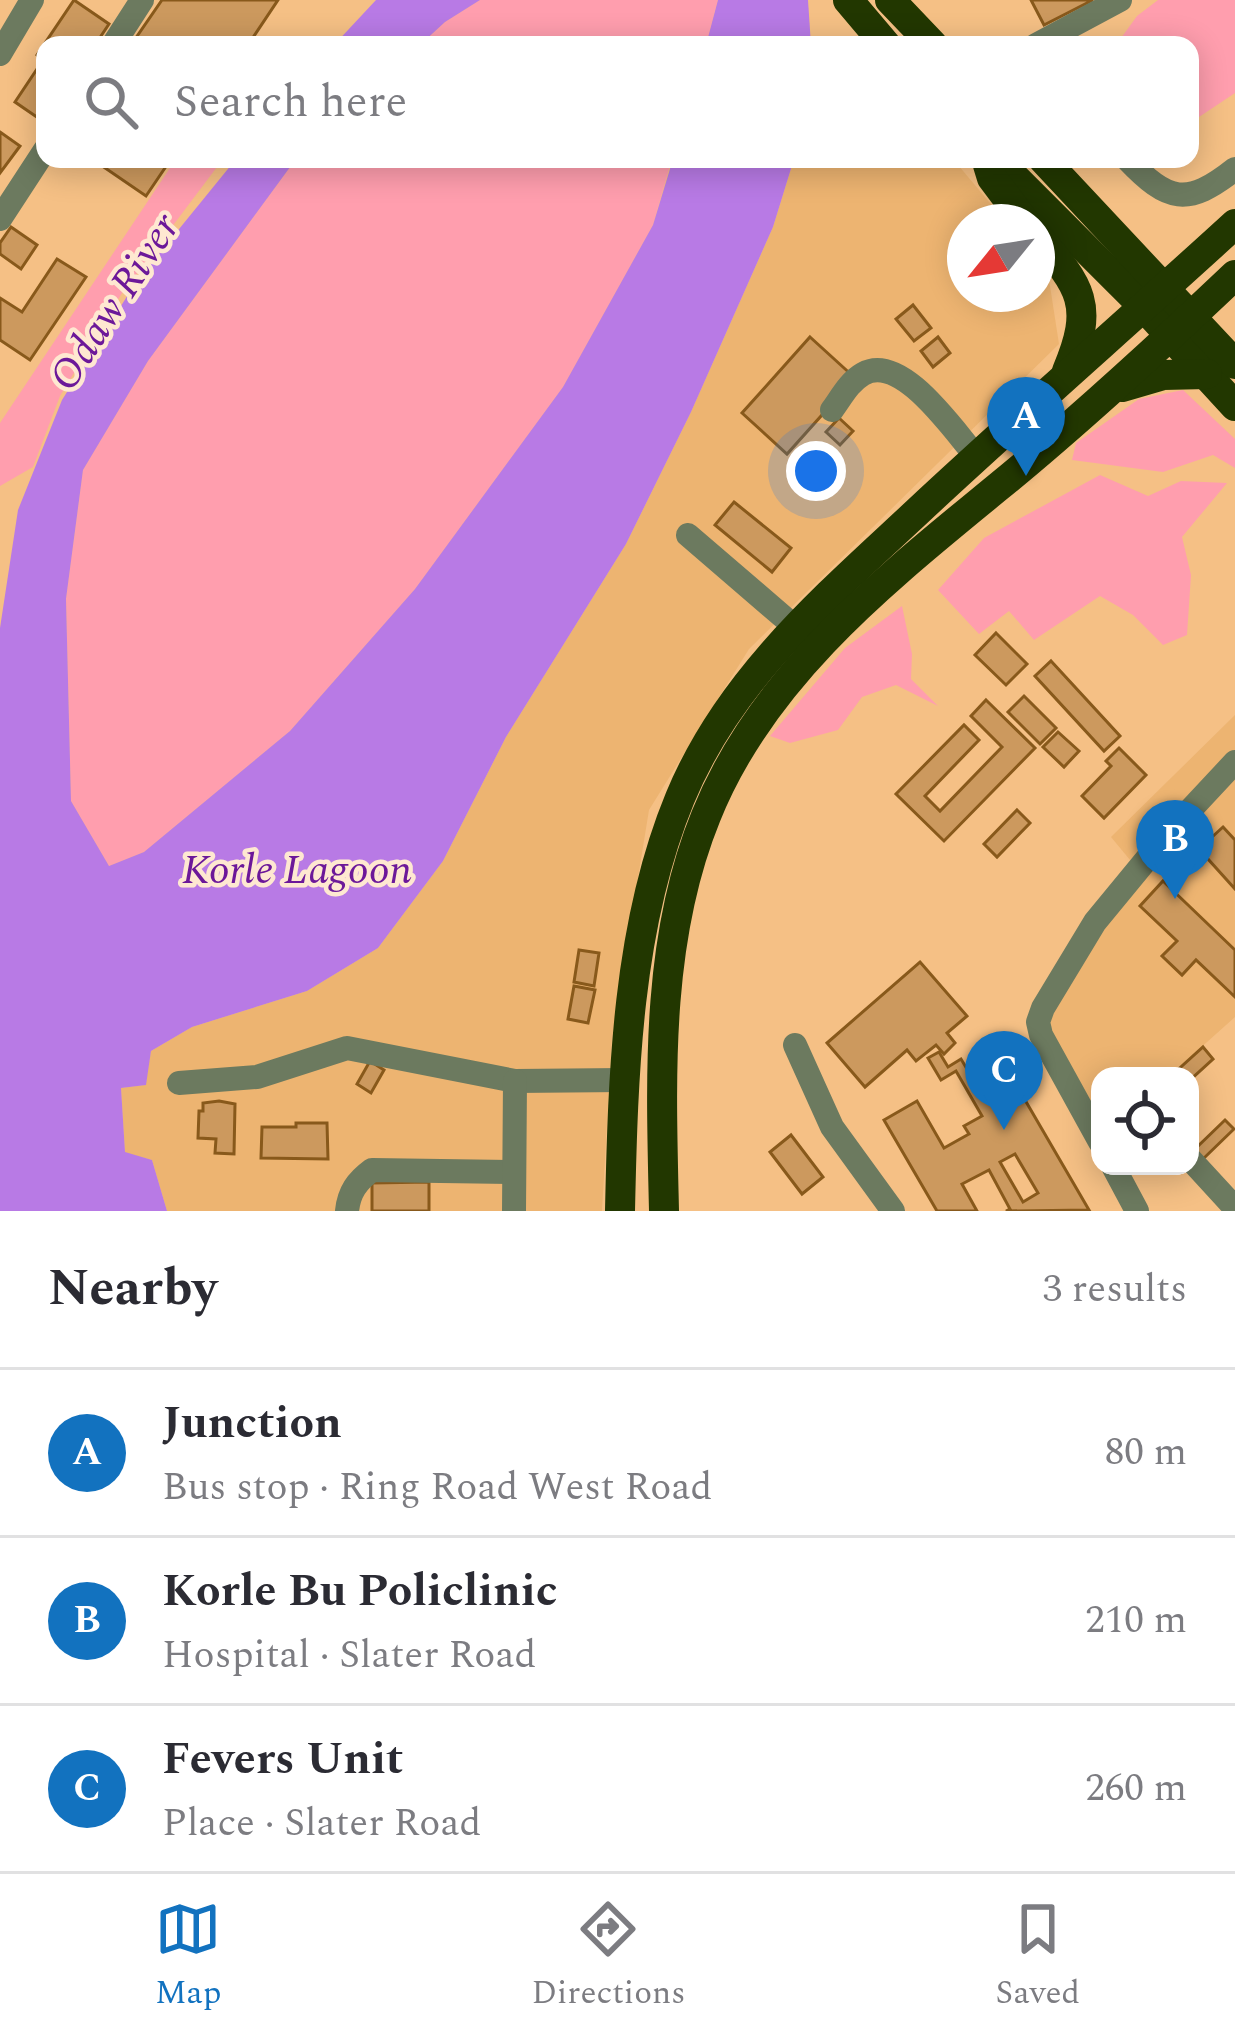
<!DOCTYPE html>
<html lang="en">
<head>
<meta charset="utf-8">
<style>
  :root { --surface:#fff; --page:#f7f7f7; --text:#2b2b33; --muted:#7c7c81; --line:#e1e1e2; --accent:#1272bf }
  body { margin:0; font-family:Spectral,serif; background:var(--page); color:var(--text) }
  .controls { position:absolute; right:36px; bottom:36px; display:grid; overflow:hidden; border-radius:24px; box-shadow:0 6px 30px #0003 }
  .controls button { width:108px; height:108px; display:grid; place-items:center; padding:0; border:0; border-bottom:3px solid var(--line); background:var(--surface); color:var(--text); font:60px sans-serif }
  .compass { position:absolute; left:947px; top:204px; width:108px; height:108px; border-radius:50%; background:var(--surface); box-shadow:0 6px 30px #0003; rotate:240deg }
  .you { position:absolute; left:816px; top:471px; width:42px; height:42px; margin:-30px; border:9px solid #fff; border-radius:50%; background:#1a73e8; box-shadow:0 0 0 18px #1a73e833 }
  .badge { display:grid; place-items:center; width:78px; height:78px; border-radius:50%; background:var(--accent); color:#fff; font-size:39px; font-weight:700 }
  .pin { position:absolute; translate:-50% -99px; filter:drop-shadow(0 3px 6px #0008) }
  .pin::after { content:''; position:absolute; top:63px; width:42px; height:36px; background:inherit; clip-path:polygon(0 0,100% 0,50% 100%) }
  .list { margin:0; padding:0; list-style:none }
  h2 { display:flex; justify-content:space-between; align-items:center; height:156px; margin:0; padding:0 48px; font-size:51px }
  h2 small { font-size:39px; font-weight:400; color:var(--muted) }
  .list li { display:grid; grid-template-columns:78px 1fr auto; gap:36px; align-items:center; box-sizing:border-box; height:168px; padding:0 48px; border-top:3px solid var(--line) }
  .list b { display:block; font-size:45px; white-space:nowrap }
  .list p { margin:0; font-size:39px; white-space:nowrap; color:var(--muted) }
  .list em { font-size:39px; font-style:normal; color:var(--muted) }
  .icon { flex:none; width:66px; height:66px; fill:none; stroke:currentColor; stroke-width:2; stroke-linecap:round; stroke-linejoin:round }
  .map { position:relative; flex:none; width:1235px; height:1211px; overflow:hidden }
  .search { position:absolute; background:var(--surface); box-shadow:0 6px 30px #0003; left:36px; right:36px; top:36px; height:132px; display:flex; align-items:center; gap:30px; box-sizing:border-box; padding:0 42px; border-radius:24px; color:var(--muted); font-size:45px }
  .sheet { height:660px; background:var(--surface) }
  nav { display:flex; justify-content:space-around; align-items:center; box-sizing:border-box; height:168px; border-top:3px solid var(--line); background:var(--surface); font-size:33px; color:var(--muted) }
  nav a { display:grid; justify-items:center; gap:6px }
  nav .on { color:var(--accent) }
  .map>svg:first-child { display:block }
  .built { fill:#edb471 }
  .green { fill:#ff9eae }
  .water { fill:#b87ae5 }
  .building { fill:#cc995e; stroke:#88591b; stroke-width:3; fill-rule:evenodd }
  .lines { fill:none; stroke-linecap:round; stroke-linejoin:round }
  .minor { stroke:#6c7a5f; stroke-width:24 }
  .major { stroke:#223700; stroke-width:30 }
  .labels { text-anchor:middle; stroke-width:9; stroke-linejoin:round; paint-order:stroke }
  .water-label { font-size:42px; font-style:italic; fill:#6c1899; stroke:#fee8d1 }
</style>
</head>
<body>
<div class="map">
<svg width="1235" height="1211" viewBox="0 0 1235 1211">
  <rect width="100%" height="100%" fill="#f5c085"/>
  <g class="built">
    <path d="M794,159h159l53,63h-41v72h72v-35l11,14 11,71 -310,305 -100,161 -37,228 -10,173h-435l-15,-51 -27,-7 -4,-65 24,-3 6,-34 41,-24 115,-36 71,-43 65,-87 63,-124 120,-193 65,-132 82,-185z"/>
    <path d="M1235,715v302l-66,59h-69v39l-56,-89 96,-154 -29,-35z"/>
  </g>
  <g class="green">
    <path d="M480,0h238l-12,45h-286l25,-23z"/>
    <path d="M1158,0h77v93l-45,30v-78h-74l21,-29z"/>
    <path d="M176,159h47l-101,134 -62,103 -27,71 -33,19v-63z"/>
    <path d="M296,159h376l-19,66 -90,162 -148,202 -125,142 -146,121 -35,14 -38,-65 -5,-202 17,-129 65,-109z"/>
    <path d="M1183,390l52,49v29l-22,-13 -50,17 -91,-12 4,-17 63,-44z"/>
    <path d="M1100,475l48,21 33,-15 46,2 -45,54 9,38 -4,60 -24,10 -30,-30 -33,-19 -66,44 -25,-29 -30,23 -41,-44 46,-52z"/>
    <path d="M902,606l10,48 -1,25 27,27 -42,-21 -34,12 -24,33 -48,13 -20,-7 75,-88z"/>
  </g>
  <g class="water">
    <path d="M376,0h104l-35,22 -25,23h-86z"/>
    <path d="M718,0h90l3,45h-105z"/>
    <path d="M236,159h60l-148,202 -65,109 -17,129 5,202 38,65 35,-14 146,-121 125,-142 148,-202 90,-162 20,-66h121l-21,68 -82,185 -65,132 -120,193 -63,124 -65,87 -71,43 -115,36 -41,24 -5,34 -25,3 4,64 27,8 15,51h-167v-583l18,-118 44,-110 74,-118z"/>
  </g>
  <g class="building">
    <path d="M74,0l35,24 -14,21h-50l-1,77 -29,-20 28,-42 -6,-5z"/>
    <path d="M162,0h116l-30,45h-117z"/>
    <path d="M1031,0h62l-49,25z"/>
    <path d="M0,132l20,14 -20,27z"/>
    <path d="M92,159h79l-25,37z"/>
    <path d="M11,227l26,18 -16,24 -21,-15v-11z"/>
    <path d="M57,259l29,18 -56,83 -30,-20v-42l22,14z"/>
    <path d="M913,305l18,23 -17,13 -18,-22z"/>
    <path d="M810,337l45,41 -68,76 -45,-41z"/>
    <path d="M938,337l12,16 -17,14 -12,-16z"/>
    <path d="M839,418l14,13 -13,14 -14,-13z"/>
    <path d="M815,458l16,14 -16,14 -19,-17 6,-7 5,4z"/>
    <path d="M734,502l57,46 -19,24 -57,-47z"/>
    <path d="M996,633l31,31 -21,21 -31,-30z"/>
    <path d="M1051,661l69,75 -16,15 -69,-75z"/>
    <path d="M1024,696l32,32 -16,16 -32,-32z"/>
    <path d="M986,700l49,48 -91,93 -48,-47 68,-69 15,15 -54,56 15,15 62,-64 -31,-31z"/>
    <path d="M1058,732l21,19 -15,16 -21,-20z"/>
    <path d="M1119,748l27,27 -42,43 -22,-22 29,-30 -5,-5z"/>
    <path d="M1017,810l13,13 -33,34 -13,-13z"/>
    <path d="M1223,827l12,13v49l-36,-40z"/>
    <path d="M1163,881l72,69v47l-39,-37 -14,15 -20,-19 15,-15 -37,-35z"/>
    <path d="M579,950l20,3 -5,33 -20,-4z"/>
    <path d="M920,962l47,54 -20,17 8,10 -11,11 -8,-9 -20,16 -9,-11 -42,37 -38,-44z"/>
    <path d="M574,986l21,4 -7,33 -20,-4z"/>
    <path d="M1203,1047l10,12 -23,21v-4h-19z"/>
    <path d="M939,1052l9,15 13,-8 9,15 30,-17 89,153 -83,1 4,-2 -21,-39 -27,14 15,27h-40l-53,-91 33,-19 27,47 25,-14 -5,-8 18,-10 -26,-45 -15,9 -13,-22zM1015,1154l23,39 -15,9 -23,-40z"/>
    <path d="M370,1061l14,9 -13,23 -14,-9z"/>
    <path d="M219,1101l16,3 -1,50 -19,-1 1,-14 -18,-1 1,-27h4v-8z"/>
    <path d="M1225,1120l9,9 -31,30 -9,-9z"/>
    <path d="M296,1123h31l1,36 -67,-1 1,-31h34z"/>
    <path d="M791,1135l32,42 -21,17 -32,-42z"/>
    <path d="M429,1182v29h-57v-28z"/>
  </g>
  <g class="lines">
    <g class="minor">
      <path d="M113,45l29,-45"/>
      <path d="M1036,45l84,-45"/>
      <path d="M0,54l32,-54"/>
      <path d="M1127,159c41,43 60,48 108,10"/>
      <path d="M0,219l45,-69"/>
      <path d="M832,410c9,-12 17,-28 31,-36 38,-22 90,56 113,82"/>
      <path d="M688,535l107,92"/>
      <path d="M795,1045l37,82 61,84"/>
      <path d="M179,1083l78,-6 90,-29 168,33 108,-1"/>
      <path d="M1100,1142l-59,-107 -3,-13 5,-14 52,-86 70,-85 70,-75"/>
      <path d="M1190,1159l45,49"/>
      <path d="M1113,1166l24,45"/>
      <path d="M347,1211c2,-19 10,-30 25,-41l142,2"/>
      <path d="M514,1211l1,-130"/>
    </g>
    <g class="major">
      <path d="M848,0l38,45"/>
      <path d="M890,0l43,45"/>
      <path d="M996,159l149,149 90,98"/>
      <path d="M1043,159l192,205"/>
      <path d="M988,165l4,13 33,44"/>
      <path d="M1037,236c44,51 58,69 30,135"/>
      <path d="M1122,387l41,-12 44,-1"/>
      <path d="M620,1211c3,-137 7,-285 60,-413 49,-119 146,-201 237,-286 105,-98 212,-191 318,-288"/>
      <path d="M664,1211c-3,-132 -9,-270 42,-395 56,-140 179,-236 292,-329 82,-67 160,-139 237,-212"/>
    </g>
  </g>
  <g class="labels">
    <g class="water-label">
      <text transform="translate(113 301) rotate(-57)" y="15">Odaw River</text>
      <text x="297" y="883">Korle Lagoon</text>
    </g>
  </g>
</svg>
<div class="controls">
<button><svg class="icon" aria-label="locate" viewBox="0 0 24 24"><circle cx="12" cy="12" r="6"/><path d="M12 2v4M12 18v4M2 12h4M18 12h4"/></svg></button>
</div>
<svg class="compass" viewBox="-18 -18 36 36"><path d="M0-13l5 13h-10z" fill="#e53935"/><path d="M0 13l5-13h-10z" fill="#7c7c81"/></svg>
<div class="you"></div>
<div class="pin badge" style="left:1026px;top:476px">A</div>
<div class="pin badge" style="left:1175px;top:899px">B</div>
<div class="pin badge" style="left:1004px;top:1130px">C</div>
<div class="search"><svg class="icon" aria-label="search" viewBox="0 0 24 24"><circle cx="10" cy="10" r="6"/><path d="M15 15l6 6"/></svg>Search here</div>
</div>
<section class="sheet">
<h2>Nearby<small>3 results</small></h2>
<ul class="list">
<li><span class="badge">A</span><div><b>Junction</b><p>Bus stop · Ring Road West Road</p></div><em>80 m</em></li>
<li><span class="badge">B</span><div><b>Korle Bu Policlinic</b><p>Hospital · Slater Road</p></div><em>210 m</em></li>
<li><span class="badge">C</span><div><b>Fevers Unit</b><p>Place · Slater Road</p></div><em>260 m</em></li>
</ul>
</section>
<nav>
<a class="on"><svg class="icon" aria-label="map" viewBox="0 0 24 24"><path d="M3 6l6-2 6 2 6-2v14l-6 2-6-2-6 2zM9 4v14M15 6v14"/></svg>Map</a>
<a><svg class="icon" aria-label="directions" viewBox="0 0 24 24"><path d="M12 3l9 9-9 9-9-9zM9 14v-3h6M13 9l2 2-2 2"/></svg>Directions</a>
<a><svg class="icon" aria-label="saved" viewBox="0 0 24 24"><path d="M7 4h10v16l-5-4-5 4z"/></svg>Saved</a>
</nav>
</body>
</html>
